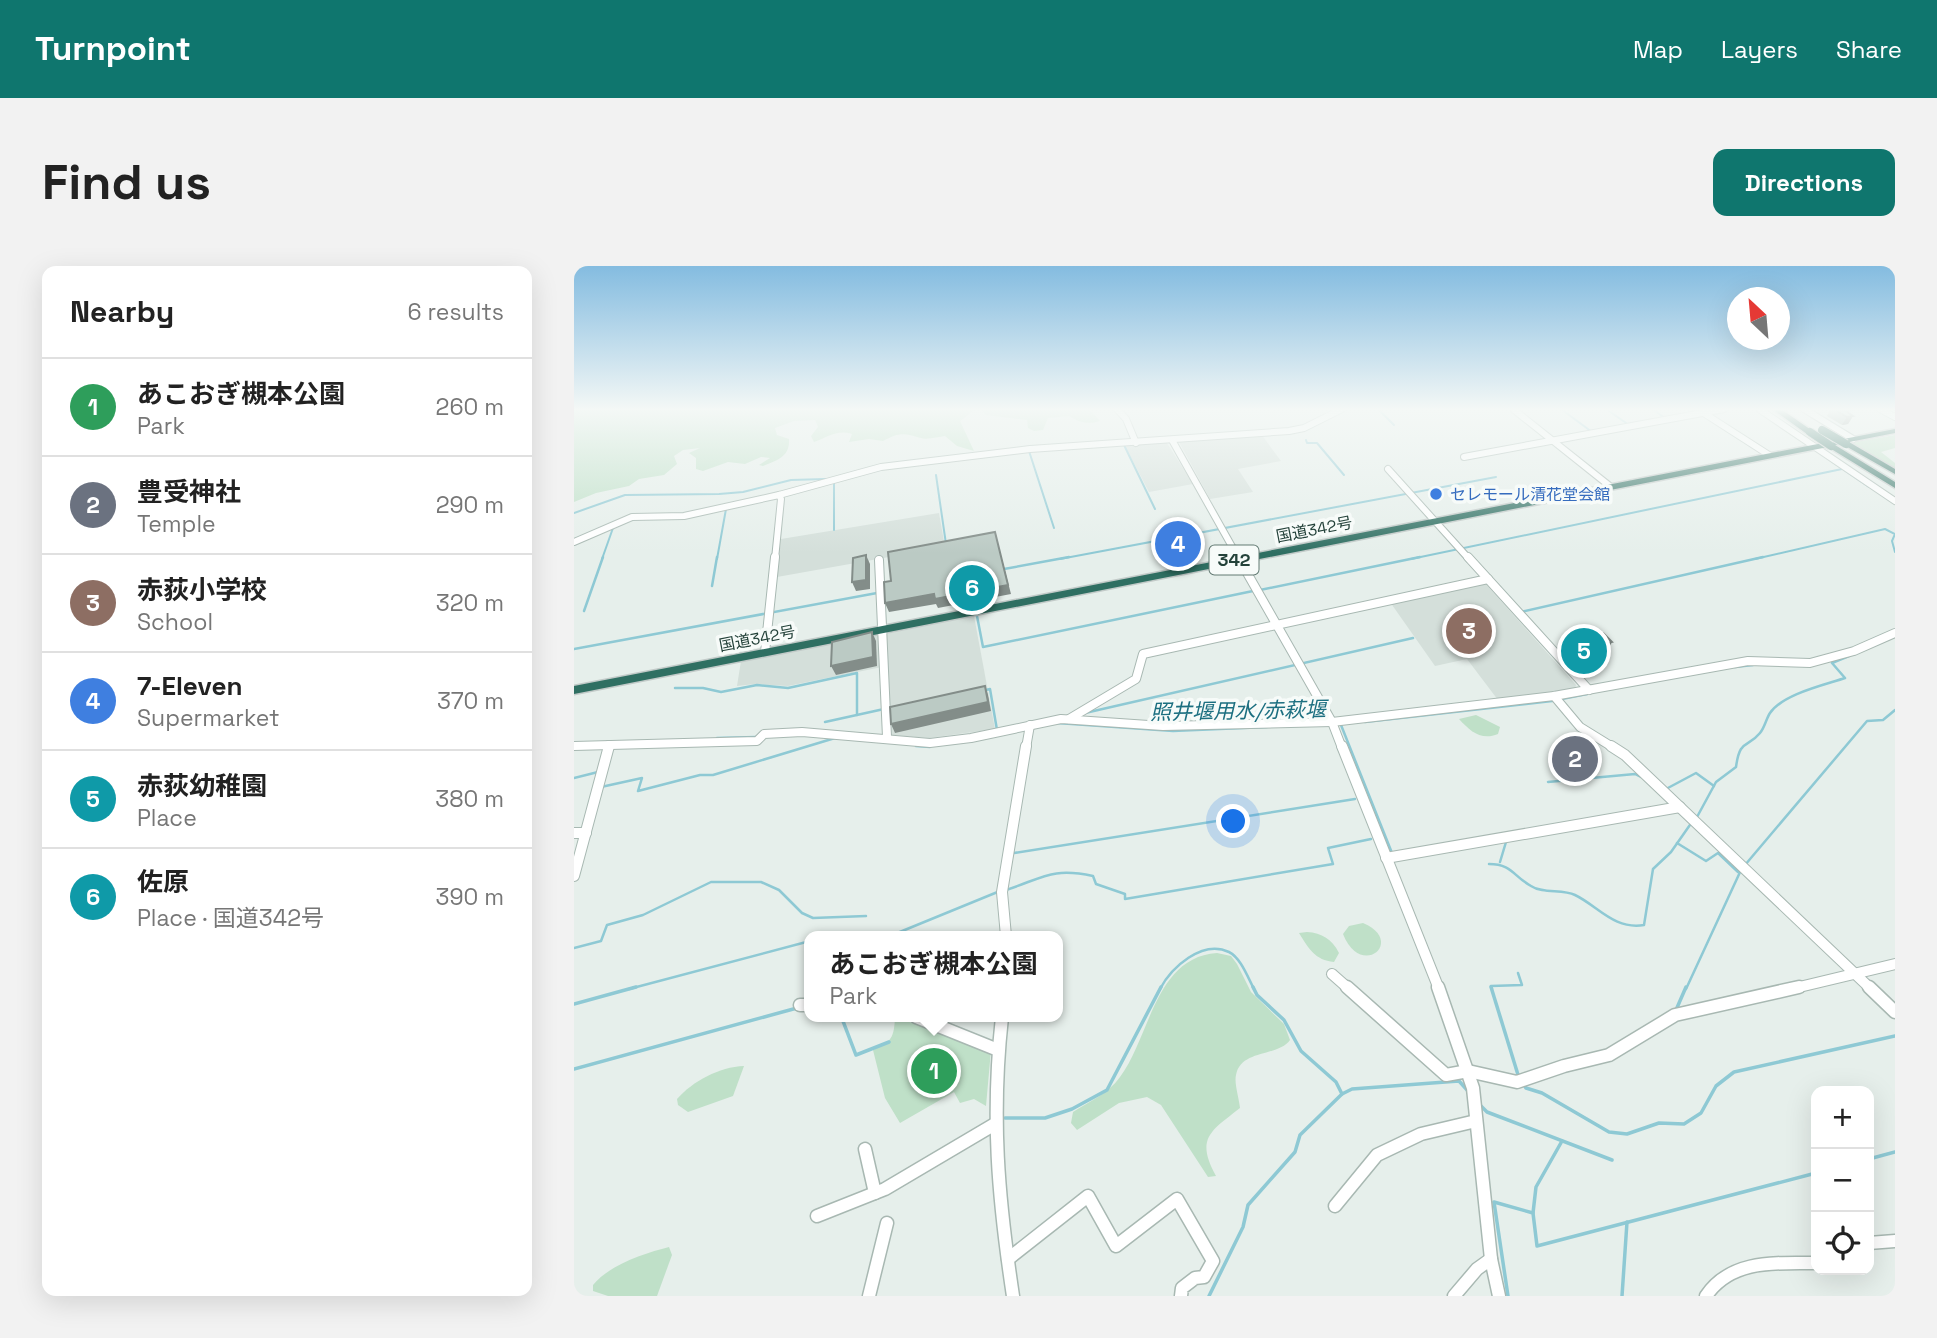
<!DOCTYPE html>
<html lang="en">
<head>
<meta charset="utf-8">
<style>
  :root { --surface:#fff; --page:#f2f2f2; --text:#222; --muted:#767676; --line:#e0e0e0; --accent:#0f766e }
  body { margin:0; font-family:"Space Grotesk","Noto Sans JP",sans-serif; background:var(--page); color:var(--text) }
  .controls { position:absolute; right:21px; bottom:21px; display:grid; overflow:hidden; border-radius:14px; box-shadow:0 7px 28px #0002 }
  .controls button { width:63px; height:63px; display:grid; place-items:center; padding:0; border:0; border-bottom:2px solid var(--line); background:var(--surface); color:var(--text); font:35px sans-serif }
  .compass { position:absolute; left:1153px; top:21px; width:63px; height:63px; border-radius:50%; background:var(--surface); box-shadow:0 7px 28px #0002; rotate:334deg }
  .you { position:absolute; left:660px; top:556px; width:24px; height:24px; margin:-18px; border:5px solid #fff; border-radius:50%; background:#1a73e8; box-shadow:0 0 0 10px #1a73e833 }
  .badge { display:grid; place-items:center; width:46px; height:46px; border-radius:50%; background:var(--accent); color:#fff; font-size:23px; font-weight:700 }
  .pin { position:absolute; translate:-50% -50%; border:4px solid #fff; box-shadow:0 2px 7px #0006 }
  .popup { position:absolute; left:230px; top:665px; width:259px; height:91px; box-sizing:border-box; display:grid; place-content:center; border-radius:14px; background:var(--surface); filter:drop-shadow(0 2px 5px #0005); font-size:23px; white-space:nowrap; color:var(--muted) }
  .popup b { font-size:26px; color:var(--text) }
  .popup::after { content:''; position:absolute; left:50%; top:100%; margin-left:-14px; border:14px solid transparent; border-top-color:var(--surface) }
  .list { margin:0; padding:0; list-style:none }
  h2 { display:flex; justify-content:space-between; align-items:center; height:91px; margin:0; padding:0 28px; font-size:30px }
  h2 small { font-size:23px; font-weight:400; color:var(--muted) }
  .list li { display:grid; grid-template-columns:46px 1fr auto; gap:21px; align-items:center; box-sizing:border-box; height:98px; padding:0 28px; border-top:2px solid var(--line) }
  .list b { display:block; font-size:26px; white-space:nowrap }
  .list p { margin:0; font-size:23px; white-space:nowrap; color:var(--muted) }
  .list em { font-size:23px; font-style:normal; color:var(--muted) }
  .icon { flex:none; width:38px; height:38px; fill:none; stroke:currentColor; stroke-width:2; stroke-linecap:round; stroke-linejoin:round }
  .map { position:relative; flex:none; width:1321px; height:1030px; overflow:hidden; border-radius:14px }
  header { display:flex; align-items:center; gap:42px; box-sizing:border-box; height:98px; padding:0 35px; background:var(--accent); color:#fff }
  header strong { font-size:33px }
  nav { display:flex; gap:38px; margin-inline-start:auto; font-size:24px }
  .intro { display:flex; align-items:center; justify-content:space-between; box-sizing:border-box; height:168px; padding:0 42px }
  h1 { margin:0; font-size:49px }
  .button { padding:18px 32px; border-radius:14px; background:var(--accent); color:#fff; font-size:24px; font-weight:700 }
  main { display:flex; gap:42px; padding:0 42px }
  aside { flex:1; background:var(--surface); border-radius:14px; box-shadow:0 7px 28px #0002 }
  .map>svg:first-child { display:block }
  .built { fill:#d4dfda }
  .green { fill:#bfe0c8 }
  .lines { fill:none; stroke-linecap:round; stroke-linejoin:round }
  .stream-far2 { stroke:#8ec9d4; stroke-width:2 }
  .stream-far1 { stroke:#8ec9d4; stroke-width:2.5 }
  .stream { stroke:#8ec9d4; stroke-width:3.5 }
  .minor-far3-casing { stroke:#a8b8b2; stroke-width:8 }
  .minor-far2-casing { stroke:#a8b8b2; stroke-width:10 }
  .minor-far1-casing { stroke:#a8b8b2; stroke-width:12 }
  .minor-casing { stroke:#a8b8b2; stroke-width:15 }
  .highway-casing { stroke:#c2cac8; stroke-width:3 }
  .minor-far3 { stroke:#fff; stroke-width:6 }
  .minor-far2 { stroke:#fff; stroke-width:8 }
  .minor-far1 { stroke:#fff; stroke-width:10 }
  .minor { stroke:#fff; stroke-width:12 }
  .highway { fill:#2f6f62; fill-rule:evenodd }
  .highway-bridge-casing { stroke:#c2cac8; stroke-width:10; stroke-linecap:butt }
  .highway-bridge { stroke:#2f6f62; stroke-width:8 }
  .wall { fill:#a1aea9 }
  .shaded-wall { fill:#838d89 }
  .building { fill:#bbcac4; stroke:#838d89; stroke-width:2 }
  .shop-dot { fill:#3f7fe0; stroke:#f7fbf9; stroke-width:2.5 }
  .labels { text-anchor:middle; stroke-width:7; stroke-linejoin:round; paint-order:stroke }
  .far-shop-label { font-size:16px; fill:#366cbe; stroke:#f7fbf9; text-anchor:start }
  .far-street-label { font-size:16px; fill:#24423a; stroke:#f7fbf9 }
  .shield { fill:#f7fbf9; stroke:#637a73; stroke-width:2 }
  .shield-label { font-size:18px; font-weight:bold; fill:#24423a }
  .water-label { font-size:21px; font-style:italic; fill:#1c6f80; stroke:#f7fbf9 }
</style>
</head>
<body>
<header>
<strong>Turnpoint</strong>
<nav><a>Map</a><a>Layers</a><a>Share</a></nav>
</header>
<div class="intro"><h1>Find us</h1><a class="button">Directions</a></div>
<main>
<aside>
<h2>Nearby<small>6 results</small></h2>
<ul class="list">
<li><span class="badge" style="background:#2e9e5b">1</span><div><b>あこおぎ槻本公園</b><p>Park</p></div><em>260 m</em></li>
<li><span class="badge" style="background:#6b7280">2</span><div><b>豊受神社</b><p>Temple</p></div><em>290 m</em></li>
<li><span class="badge" style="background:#8d6e63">3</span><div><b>赤荻小学校</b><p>School</p></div><em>320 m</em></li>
<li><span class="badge" style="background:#3f7fe0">4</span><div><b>7-Eleven</b><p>Supermarket</p></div><em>370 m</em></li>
<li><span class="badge" style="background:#0f9aa8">5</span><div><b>赤荻幼稚園</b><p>Place</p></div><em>380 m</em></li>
<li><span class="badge" style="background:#0f9aa8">6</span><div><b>佐原</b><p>Place · 国道342号</p></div><em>390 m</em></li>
</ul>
</aside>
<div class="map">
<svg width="1321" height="1030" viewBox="0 0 1321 1030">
  <rect width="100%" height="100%" fill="#e6efeb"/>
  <g class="built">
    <path d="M687,168l20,27 -43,8 15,23 -43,7 -31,-57z"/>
    <path d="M593,177l26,41 -44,8 -24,-46z"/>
    <path d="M365,247l6,34 -168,30 4,-38z"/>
    <path d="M910,316l92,103 -1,4 -77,11 -31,-41 -32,7 -45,-64z"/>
    <path d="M400,350l21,113 -66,9 -37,-3 -6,-101z"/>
    <path d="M305,369l3,32 -94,19 -33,-2 -18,2 4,-25z"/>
  </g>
  <g class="green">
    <path d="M0,143h402l-16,12 14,30 -17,-5 -12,-10c-7,1 -18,4 -24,2 -18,-5 -21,-6 -38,3l-14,-2 -20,3 3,-8c-15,-5 -24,3 -38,8l-3,-6 7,-9 -3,-7 -21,1 -19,7 2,7 12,4c1,18 -12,21 -26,27l-4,-1 11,-7 -9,-1 -16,7 -17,-2 -25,9 -7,-2v-11l-7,-5 11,-5 -17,2 -9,6 3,8 -13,11 -25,4 -10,7 -33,7 -22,9z"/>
    <path d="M406,143h109l11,12c-13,4 -21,1 -31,-5l-21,2 -5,12 -9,1 -6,-3 -1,-8 -41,-5z"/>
    <path d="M1321,169v13l-14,4 14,11v7l-45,-27z"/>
    <path d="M902,449l24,12 -2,7c-17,7 -28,-3 -39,-15z"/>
    <path d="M789,657c43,18 -2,57 -20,11l6,-8z"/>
    <path d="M733,666c15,1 25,7 32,21l-5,9c-19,-2 -25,-13 -35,-29z"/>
    <path d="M643,687l14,3 6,8 14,28 33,32 6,16c-12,17 -49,9 -54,35 -2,8 3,23 4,33 -29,23 -45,30 -24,68l-8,1 -47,-72 -14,-8 -28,6 -42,27 -6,-7 2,-11c17,-11 35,-18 47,-35 30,-40 35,-120 97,-124z"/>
    <path d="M321,751l96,33 -5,56 -12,-7 -14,4 -6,-11 -54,31 -15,-25 -12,-48c19,-8 21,-13 22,-33z"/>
    <path d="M170,800l-11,30 -45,16 -10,-7 -1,-6c16,-18 42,-32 67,-33z"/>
    <path d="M95,981l3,8 -15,41h-49l-15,-5v-6c16,-20 52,-32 76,-38z"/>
  </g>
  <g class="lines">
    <g class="stream-far2">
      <path d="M804,143l16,16"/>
      <path d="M987,143l31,23"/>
      <path d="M1032,143l23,16"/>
      <path d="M1078,143l13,9"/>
      <path d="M1269,146l14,-3"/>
      <path d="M732,174l1,3h10l27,32"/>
      <path d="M550,179l31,64"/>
      <path d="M455,185l25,77"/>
      <path d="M1257,195l38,26"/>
      <path d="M362,209l10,69"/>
      <path d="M260,215v49"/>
      <path d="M0,247l51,-18 94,-1 24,-2 48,-12 34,-1"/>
      <path d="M28,293l11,-31"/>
      <path d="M143,293l9,-50"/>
      <path d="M486,293l436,-82"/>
      <path d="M837,293l431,-90"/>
      <path d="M1181,293l130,-30 10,5 -3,7 3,11"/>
    </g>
    <g class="stream-far1">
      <path d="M430,303l65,-12"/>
      <path d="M138,320l5,-29"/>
      <path d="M686,324l160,-33"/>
      <path d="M10,345l19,-54"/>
      <path d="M947,346l242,-55"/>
      <path d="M403,350l6,31 270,-56"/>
      <path d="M0,383l303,-56"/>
      <path d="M1161,401l18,-2"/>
      <path d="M101,422h28l18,4 36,-7 31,3 69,-15v42"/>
      <path d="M412,424l4,-1 7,41"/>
      <path d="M511,447l328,-75"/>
      <path d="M251,456l59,-13"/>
      <path d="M791,456l187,-21 35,-7"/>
      <path d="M483,457l116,8 94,-4"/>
      <path d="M767,459l51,128"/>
      <path d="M143,472l39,-1"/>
      <path d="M342,480l14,1"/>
      <path d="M0,512l24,-6"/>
      <path d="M974,516l87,-8 6,3"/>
      <path d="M27,521l41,-9 -4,13 62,-16h13l122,-37"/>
      <path d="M1092,523l30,-16 18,13"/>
      <path d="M1123,551l19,-35 20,-15c4,-29 11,-18 24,-34 5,-6 6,-14 10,-20 13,-19 54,-28 75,-35l-13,-15 17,-7"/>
      <path d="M1103,577l29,18 12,-8 20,19"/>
      <path d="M440,587l341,-54"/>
      <path d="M926,596l6,-20"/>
      <path d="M915,598c23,0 24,12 42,22 12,8 31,3 44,9 23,11 39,35 69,30l9,-56 18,-17 21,-30"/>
      <path d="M1171,599l122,-144 16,-1 12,-10"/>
      <path d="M432,624c37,-12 46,-23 87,-14l3,8 29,10v5l208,-35 -5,-16 43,-9"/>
      <path d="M316,670l110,-45"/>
      <path d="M0,682l27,-7 6,-16 36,-10 68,-33h50l18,8 23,23 11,5 53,-2"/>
      <path d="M55,723l181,-48"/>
      <path d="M586,723c11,-21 42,-50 69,-37 12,6 19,26 25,37"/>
      <path d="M918,723l-1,-3 31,-1 -4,-12"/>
      <path d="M1112,723l55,-119"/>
    </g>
    <g class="stream">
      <path d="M679,721l4,8 27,25 17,31 35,31 6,12"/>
      <path d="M917,721l28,91"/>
      <path d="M0,738l62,-17"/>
      <path d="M1102,744l10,-23"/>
      <path d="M264,751l5,4 13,34 33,-13"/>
      <path d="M0,803l223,-61"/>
      <path d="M949,817l3,5 16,5 67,39 18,2 32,-11 25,1 17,-11 15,-27 18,-14 161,-36"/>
      <path d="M905,838l8,8 125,48"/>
      <path d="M431,852h40l27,-9 35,-19 54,-103"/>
      <path d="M1295,893l26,-7"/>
      <path d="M959,947l3,-26 26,-46"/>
      <path d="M635,1030l34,-69 5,-22 47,-53 5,-17 42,-41 10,-5 107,-8 9,10"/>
      <path d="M934,1030l-14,-94 39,11 4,33 279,-73"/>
      <path d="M1048,1030l5,-74"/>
    </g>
    <defs>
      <g id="minor-far3">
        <path d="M543,143l9,10 10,24"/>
        <path d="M939,143l98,78"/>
        <path d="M1185,143l136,92"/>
        <path d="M1230,143l49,30"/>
        <path d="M1306,143l15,8"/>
        <path d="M1128,146l67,43"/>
        <path d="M598,174l67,119"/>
        <path d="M890,191l260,-48"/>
        <path d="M814,203l81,90"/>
        <path d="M0,276l58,-25 52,-1 95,-21 102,-28 149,-18 259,-18 15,-3 38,-19"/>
        <path d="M201,293l6,-60 -2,-4"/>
      </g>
      <g id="minor-far2">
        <path d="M664,291l94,165 10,26"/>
        <path d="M894,291l121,133"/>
        <path d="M305,294l8,177"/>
        <path d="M191,386l10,-95"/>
        <path d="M980,430l26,31 34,21"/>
        <path d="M495,453l67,-40 7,-25 345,-75"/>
        <path d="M0,480l183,-5 7,-7 38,-2 128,11 41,-5 90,-19 102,7 169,-4 222,-26 194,-35 62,2 44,-12 41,-18"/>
        <path d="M34,482l1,-3"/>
        <path d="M452,482l4,-23"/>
      </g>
      <g id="minor-far1">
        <path d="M768,480l97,243"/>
        <path d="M1037,480l14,9 246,234"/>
        <path d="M0,567h12"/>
        <path d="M812,592l294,-51"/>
        <path d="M0,610l35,-130"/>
        <path d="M432,670l-4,-44 24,-146"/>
        <path d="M758,708l17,15"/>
        <path d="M1217,723l104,-25"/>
      </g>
      <g id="minor">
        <path d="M773,721l99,88 22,-4 49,11 47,-16 45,-11 66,-40 124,-28"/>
        <path d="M864,721l35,101 18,171 8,37"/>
        <path d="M1295,721l26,25"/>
        <path d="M226,739h10"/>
        <path d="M342,751l82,33"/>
        <path d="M428,751c-11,100 -4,180 11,279"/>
        <path d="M291,883l10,44"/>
        <path d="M761,940l42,-51 44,-21 55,-13"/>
        <path d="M243,950l68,-27 110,-65"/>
        <path d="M1295,977l26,-2"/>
        <path d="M434,993l80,-63 28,50 61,-47 36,62 -9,16 -9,1 -13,10 -1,8"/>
        <path d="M295,1030l18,-73"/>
        <path d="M880,1030l23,-27 14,-10"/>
        <path d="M1132,1030c25,-37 70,-33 110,-33"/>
      </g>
      <g id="highway">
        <path d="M1198,143h9l33,23 -7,2z"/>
        <path d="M1321,163v4l-46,9 46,27v5l-53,-30 -7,1 60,37v6l-67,-41 -1254,247v-8z"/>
      </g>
    </defs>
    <use href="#minor-far3" class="minor-far3-casing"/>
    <use href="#minor-far2" class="minor-far2-casing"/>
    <use href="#minor-far1" class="minor-far1-casing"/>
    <use href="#minor" class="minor-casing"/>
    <use href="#highway" class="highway-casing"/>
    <use href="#minor-far3" class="minor-far3"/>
    <use href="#minor-far2" class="minor-far2"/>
    <use href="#minor-far1" class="minor-far1"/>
    <use href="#minor" class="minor"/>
    <use href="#highway" class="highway"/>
    <defs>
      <g id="highway-bridge">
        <path d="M1248,164l24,14"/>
        <path d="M1236,166l21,14"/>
      </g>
    </defs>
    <use href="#highway-bridge" class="highway-bridge-casing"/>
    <use href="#highway-bridge" class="highway-bridge"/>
  </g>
  <g class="wall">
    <path d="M1257,143h12l10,7 -5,8 -6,1 -15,-9z"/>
    <path d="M993,376l40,9 -36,9 -8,-9z"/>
  </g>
  <g class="shaded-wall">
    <path d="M1279,150l-5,8 -6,1 5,-8z"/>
    <path d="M421,266l16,62 -73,14 -2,-4 -47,8 -4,-9z"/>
    <path d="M292,289l4,9v25l-14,2 -4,-9z"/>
    <path d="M298,366l4,9 1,25 -41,9 -5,-9z"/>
    <path d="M1038,376l-5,9 -36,9 4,-9z"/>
    <path d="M411,420l3,9 3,16 -96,22 -4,-9z"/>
  </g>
  <g class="building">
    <path d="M1260,143h9l10,7 -6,1z"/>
    <path d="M421,266l13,53 -73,14 -1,-5 -49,9 -1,-21 7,-1 -3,-29z"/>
    <path d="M292,289v25l-14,2 1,-24z"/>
    <path d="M298,366l1,25 -42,9 1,-24z"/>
    <path d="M1029,367l9,9 -37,9 -8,-9z"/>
    <path d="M411,420l3,16 -97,22 -1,-17z"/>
  </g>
  <linearGradient id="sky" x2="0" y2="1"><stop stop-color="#84bce0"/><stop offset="0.5" stop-color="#f4f8f6"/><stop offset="1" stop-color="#f4f8f6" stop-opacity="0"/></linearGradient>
  <rect width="1321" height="287" fill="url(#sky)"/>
  <circle class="shop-dot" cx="862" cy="228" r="7"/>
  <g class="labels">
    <g class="far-shop-label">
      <text x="876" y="234">セレモール清花堂会館</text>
    </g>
    <g class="far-street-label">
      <text transform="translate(740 263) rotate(-11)" y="6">国道342号</text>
      <text transform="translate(183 372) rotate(-11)" y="6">国道342号</text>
    </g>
    <rect class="shield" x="635.5" y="279.5" width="49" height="29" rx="5"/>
    <g class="shield-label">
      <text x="660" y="300">342</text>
    </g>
    <g class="water-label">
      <text transform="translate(664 445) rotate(-1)" y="7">照井堰用水/赤萩堰</text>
    </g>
  </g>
</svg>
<div class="controls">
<button>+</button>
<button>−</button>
<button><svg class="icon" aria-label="locate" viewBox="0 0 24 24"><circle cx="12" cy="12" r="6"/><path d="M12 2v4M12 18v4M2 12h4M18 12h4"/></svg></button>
</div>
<svg class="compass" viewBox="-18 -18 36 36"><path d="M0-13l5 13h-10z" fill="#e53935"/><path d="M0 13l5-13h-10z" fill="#767676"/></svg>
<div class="you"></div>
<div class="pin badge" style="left:360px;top:805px;background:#2e9e5b">1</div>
<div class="popup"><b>あこおぎ槻本公園</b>Park</div>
<div class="pin badge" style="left:1001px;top:493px;background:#6b7280">2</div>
<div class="pin badge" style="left:895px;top:365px;background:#8d6e63">3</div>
<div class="pin badge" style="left:604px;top:278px;background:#3f7fe0">4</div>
<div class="pin badge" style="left:1010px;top:385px;background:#0f9aa8">5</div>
<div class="pin badge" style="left:398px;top:322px;background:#0f9aa8">6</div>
</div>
</main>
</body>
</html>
